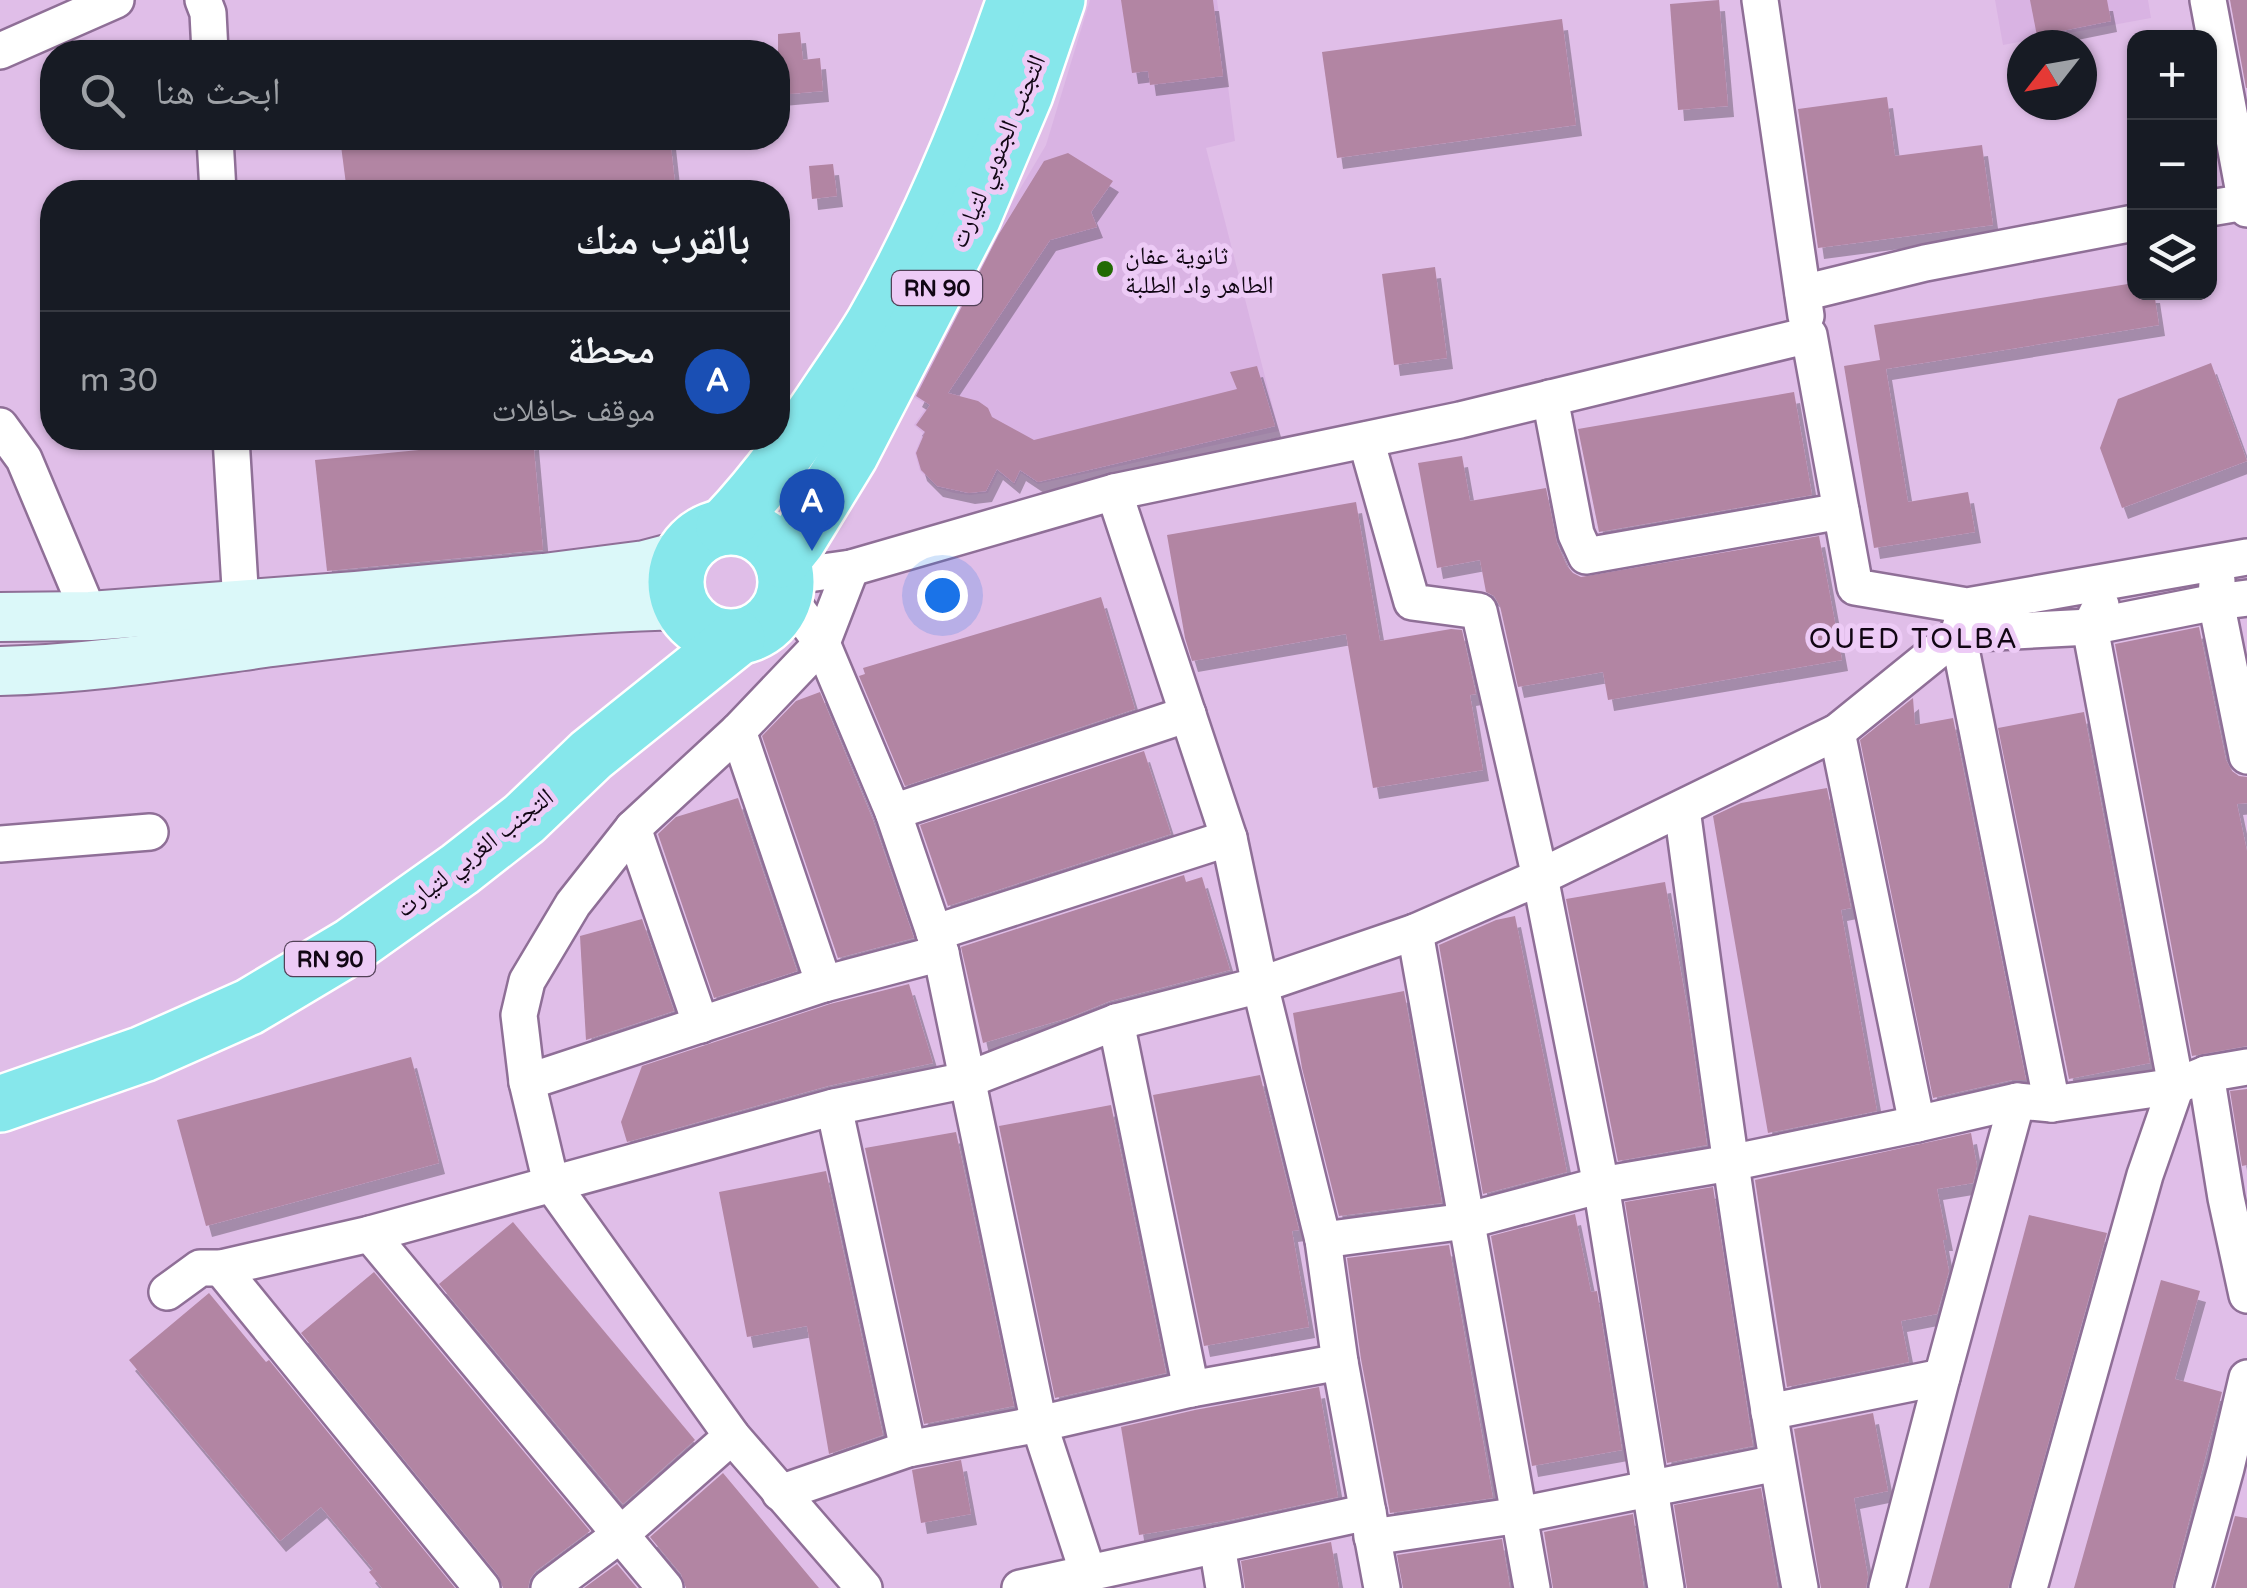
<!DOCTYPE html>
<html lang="ar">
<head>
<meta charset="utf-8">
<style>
  :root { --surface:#171b24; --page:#242831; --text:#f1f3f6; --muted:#9ea1a6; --line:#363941; --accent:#0f766e }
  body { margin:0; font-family:"Varela Round","Noto Naskh Arabic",sans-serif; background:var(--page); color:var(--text); direction:rtl }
  .controls { position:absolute; right:30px; top:30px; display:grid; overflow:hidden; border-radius:20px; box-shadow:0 2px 8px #0004 }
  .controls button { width:90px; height:90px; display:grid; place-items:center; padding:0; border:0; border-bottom:2px solid var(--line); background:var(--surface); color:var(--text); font:50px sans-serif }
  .compass { position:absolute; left:2007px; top:30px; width:90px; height:90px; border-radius:50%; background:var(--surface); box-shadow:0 2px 8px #0004; rotate:239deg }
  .you { position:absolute; left:942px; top:595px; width:35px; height:35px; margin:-25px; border:8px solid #fff; border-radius:50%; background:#1a73e8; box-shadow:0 0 0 15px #1a73e833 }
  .badge { display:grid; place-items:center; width:65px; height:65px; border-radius:50%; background:var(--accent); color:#fff; font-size:32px; font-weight:700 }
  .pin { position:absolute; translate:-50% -82px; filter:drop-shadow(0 2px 5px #0008) }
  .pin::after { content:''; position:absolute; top:52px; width:35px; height:30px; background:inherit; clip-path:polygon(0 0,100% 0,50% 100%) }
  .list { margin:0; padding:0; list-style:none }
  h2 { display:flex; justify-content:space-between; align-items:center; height:130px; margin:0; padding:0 40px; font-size:42px }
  h2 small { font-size:32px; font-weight:400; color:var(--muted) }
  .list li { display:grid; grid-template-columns:65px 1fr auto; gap:30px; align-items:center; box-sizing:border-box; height:140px; padding:0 40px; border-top:2px solid var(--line) }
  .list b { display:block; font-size:38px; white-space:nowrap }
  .list p { margin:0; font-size:32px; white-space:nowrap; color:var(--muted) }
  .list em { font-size:32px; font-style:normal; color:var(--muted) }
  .icon { flex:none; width:55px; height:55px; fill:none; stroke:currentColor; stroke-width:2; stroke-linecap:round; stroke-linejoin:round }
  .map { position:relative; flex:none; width:2247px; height:1588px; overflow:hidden; direction:ltr }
  .search { position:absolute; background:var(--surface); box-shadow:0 2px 8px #0004; left:40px; top:40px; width:750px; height:110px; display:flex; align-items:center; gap:25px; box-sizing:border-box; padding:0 35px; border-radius:40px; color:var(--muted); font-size:38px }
  .panel { position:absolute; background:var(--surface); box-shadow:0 2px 8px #0004; left:40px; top:180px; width:750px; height:270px; border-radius:40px; direction:rtl }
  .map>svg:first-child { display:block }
  .built { fill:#d9b3e3 }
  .building { fill:#b285a3; filter:url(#shadow) }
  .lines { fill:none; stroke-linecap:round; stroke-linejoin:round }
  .street-casing { stroke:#8f6f97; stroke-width:40 }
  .secondary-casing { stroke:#8f6f97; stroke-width:52 }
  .highway-casing { stroke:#fff; stroke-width:60 }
  .street { stroke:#fff; stroke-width:35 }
  .secondary { stroke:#dbf8f9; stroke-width:48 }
  .highway { stroke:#86e7eb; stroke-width:55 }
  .poi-dot { fill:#236a04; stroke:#edcbf6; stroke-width:4 }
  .labels { text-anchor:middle; stroke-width:10; stroke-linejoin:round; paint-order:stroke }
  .shield { fill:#edcbf6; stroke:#534158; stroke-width:2.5 }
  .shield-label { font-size:22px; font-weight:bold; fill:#110614 }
  .street-label { font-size:25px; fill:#110614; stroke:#edcbf6 }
  .poi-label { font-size:25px; fill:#110614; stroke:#edcbf6; text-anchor:start }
  .neighbourhood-label { font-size:28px; letter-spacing:2.5px; fill:#110614; stroke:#edcbf6 }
</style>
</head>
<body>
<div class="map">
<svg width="2247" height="1588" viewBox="0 0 2247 1588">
  <defs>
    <filter id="shadow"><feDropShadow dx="6" dy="11" stdDeviation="0" flood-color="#0004"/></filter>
  </defs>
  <rect width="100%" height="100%" fill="#e0bee8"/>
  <g class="built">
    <path d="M1090,0h127l18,141 -29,7 73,283 -241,53 -17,-11 -6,12 -17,-12 -10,20 -18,2 -16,-2 -17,-5 -17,-17 -5,-18 8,-20 -9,-8 14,-20 -27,-15 145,-245z"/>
    <path d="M1995,0h153l3,18 -148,27z"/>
  </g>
  <g class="building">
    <path d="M1121,0h92l10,76 -73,9 -2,-14 -16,2z"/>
    <path d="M1719,0l9,106 -50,4 -8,-106z"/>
    <path d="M2030,0h77l4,21 -74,15z"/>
    <path d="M2230,0h17v88h-1z"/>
    <path d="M1562,19l14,106 -239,33 -15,-106z"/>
    <path d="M800,32l3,28 17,-2 3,33 -45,4v-61z"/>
    <path d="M1887,97l8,59 87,-11 11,80 -175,23 -20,-139z"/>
    <path d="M340,138h330l6,54h-329z"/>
    <path d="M1068,153l45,28 -22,31 6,15 -47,13 -102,153 30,8 10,7 4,9 42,23 203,-51 -7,-17 27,-6 18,60 -237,56 -18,-12 -6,13 -17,-14 -11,22 -17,2 -32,-7 -16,-16 -5,-17 9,-21 -9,-7 14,-20 -14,-9 83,-162 45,-73z"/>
    <path d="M833,164l4,32 -25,3 -3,-33z"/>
    <path d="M1435,267l12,91 -53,7 -12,-91z"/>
    <path d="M2134,283v9h20l5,33 -273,44 22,133 60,-10 7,40 -101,16 -30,-182 36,-6 -6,-35z"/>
    <path d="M2211,363l36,98 -125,47 -22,-60 18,-49z"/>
    <path d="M1794,392l18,103 -213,37 -21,-103z"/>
    <path d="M533,439l10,111 -216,21 -12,-111z"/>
    <path d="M1462,456l8,45 76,-13 11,55 10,23 6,7 8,4 238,-41 23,124 -234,40 -5,-28 -85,15 -18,-81 -6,-10 -8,-4 -6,-32 -43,8 -19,-105z"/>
    <path d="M1356,502l24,139 71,-12 11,1 14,64 -6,1 13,75 -110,18 -27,-154 -154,27 -7,-23 -18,-103z"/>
    <path d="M1101,597l34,112 -230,77 -46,-110 6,-2 -2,-6z"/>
    <path d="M2199,627l27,133 6,11 7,5 8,1v26l-10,1 10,47v195l-55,10 -77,-412z"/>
    <path d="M820,692l53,128 41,118 -76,20 -76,-222 34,-35z"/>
    <path d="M1913,698l2,27 38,-7 73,362h-14l-79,18 -73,-358z"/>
    <path d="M2084,712l66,351 -81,16 -71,-351z"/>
    <path d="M1144,751l27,83 -223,72 -28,-81z"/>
    <path d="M1827,788l24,120 -10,2 36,201 -109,22 -55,-317 28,-13z"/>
    <path d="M738,798l59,173 -83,27 -56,-164 18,-17z"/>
    <path d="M1184,875l2,7 16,-5 28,93 -120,31 -42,17 -85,25 -22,-96z"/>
    <path d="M1665,882l23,130 19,133 -89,16 -52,-262z"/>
    <path d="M1515,916l52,256 -84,22 -44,-249 57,-25z"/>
    <path d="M642,919l32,92 -88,29 -6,-104z"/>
    <path d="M909,984l24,79 -105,23 -201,56 -6,-20 21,-56 188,-62z"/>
    <path d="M1404,991l38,212 -103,13 -37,-148 -9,-55z"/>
    <path d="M411,1057l28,106 -233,63 -29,-106z"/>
    <path d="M1260,1075l39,155 -7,1 17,96 -105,19 -51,-251z"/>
    <path d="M2247,1089v76l-5,1 -12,-75z"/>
    <path d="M1111,1105l55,268 -111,25 -56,-272z"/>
    <path d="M956,1132l58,274 -90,18 -59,-276z"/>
    <path d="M1971,1133l6,33 -4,17 -36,6 10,51h-4l6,31 -12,43 -36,7 8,41 -122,25 -32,-207z"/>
    <path d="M826,1171l57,264 -54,19 -22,-128 -60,11 -28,-145z"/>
    <path d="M1713,1187l40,259 -86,17 -42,-261z"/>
    <path d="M1575,1214l16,78 6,-1 25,159 -90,16 -41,-230z"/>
    <path d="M2029,1215l78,18 -99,355h-79z"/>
    <path d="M513,1222l182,218 -72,64 -184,-220z"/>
    <path d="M1449,1245l44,253 -103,15 -29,-154 -14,-101z"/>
    <path d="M374,1272l216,259 -54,40 -6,8 -2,9h-25l-5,-13 -197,-242z"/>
    <path d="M2161,1280l39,11 -25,88 47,13 -50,196h-98z"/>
    <path d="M209,1293l57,69 3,-2 186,228h-73l-13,-16 4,-3 -52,-62 -41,34 -151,-181z"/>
    <path d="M1319,1387l19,110 -108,23 -91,15 -18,-108 74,-17z"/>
    <path d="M1873,1413l15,78 -34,7 14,79 -2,11h-45l-27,-159z"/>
    <path d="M961,1460l10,54 -50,9 -9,-53z"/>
    <path d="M723,1473l96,115h-133l-5,-14 -31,-37z"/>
    <path d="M1761,1488l17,100h-91l-13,-83z"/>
    <path d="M1633,1514l11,74h-91l-9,-56z"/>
    <path d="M2235,1516l12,2v70h-32z"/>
    <path d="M1502,1539l8,49h-107l-6,-33z"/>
    <path d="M1331,1542l8,46h-94l-4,-27z"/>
    <path d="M617,1564l20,24h-53z"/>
  </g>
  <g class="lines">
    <defs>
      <g id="street">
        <path d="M203,0l5,13 2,39"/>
        <path d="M1760,0l46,316"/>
        <path d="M2208,0l39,209"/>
        <path d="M0,51l116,-51"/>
        <path d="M215,138l3,54"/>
        <path d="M2210,208l36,-6"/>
        <path d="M1803,293l122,-30 209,-40"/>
        <path d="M1550,398l26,136 10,22 255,-45"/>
        <path d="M0,426l24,33 66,157"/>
        <path d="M231,438l10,166"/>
        <path d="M1366,440l46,162 67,9 61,266 61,308 65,403"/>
        <path d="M1114,492l115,346 31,147 63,255 17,122 42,226"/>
        <path d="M851,568l-29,75 -84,88 -105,97 -60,76 -46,77 -8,34 8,67 24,101 181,253 132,152"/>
        <path d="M787,577l64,-9 263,-76 346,-72 349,-85 46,252 112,19 280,-49"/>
        <path d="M2217,581l-1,21 31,154"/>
        <path d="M786,594l36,49 71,169 48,141 98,471 49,149"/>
        <path d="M1964,615l-6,19 94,470"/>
        <path d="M738,731l86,253"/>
        <path d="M1837,732l80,392"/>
        <path d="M1682,809c35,260 70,521 118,779"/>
        <path d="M893,812l295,-98"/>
        <path d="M633,828l68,197"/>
        <path d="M0,844l150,-12"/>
        <path d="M1415,932l117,656"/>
        <path d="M934,933l295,-95"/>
        <path d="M1116,1022l75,367"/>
        <path d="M2206,1074l20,124 21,97"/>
        <path d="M527,1082l297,-98 117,-31"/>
        <path d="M834,1107l74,342"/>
        <path d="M370,1234l295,354"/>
        <path d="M1323,1240l143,-19 135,-36 129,-22 187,-39 100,-23 35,3 124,-18 30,-12 41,-7"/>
        <path d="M221,1268l261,320"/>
        <path d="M167,1292l33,-24h21l149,-34 464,-127 133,-27 149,-58 144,-37 155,-53 125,-55 297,-145 121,-98 132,-7 126,-25 31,-4"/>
        <path d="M1769,1412l173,-35"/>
        <path d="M780,1493l128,-44 131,-25 152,-35 149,-27"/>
        <path d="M1372,1537l148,-22 257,-52"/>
        <path d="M1217,1545l7,43"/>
        <path d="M549,1588l72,-54 111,-98"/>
        <path d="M1020,1588l348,-76"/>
        <path d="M1887,1588l55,-211 75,-276"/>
        <path d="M2029,1588l116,-413 31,-89 -86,-459 11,-22"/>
        <path d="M2193,1588l33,-120 21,-90"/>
      </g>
      <g id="secondary">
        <path d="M0,617l90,-1 266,-20 188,-18 101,-13 38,-10"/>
        <path d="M0,671c91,-2 182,-17 272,-29 136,-17 272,-33 409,-37"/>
      </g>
      <g id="highway">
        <circle cx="731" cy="582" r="55"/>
        <path d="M724,527c41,-43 75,-90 108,-140 14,-21 29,-42 42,-64 58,-101 103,-213 141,-323"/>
        <path d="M782,560l16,-20 52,-85 123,-238 52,-123 32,-94"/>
        <path d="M0,1104l143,-50 106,-47 104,-62 107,-76 64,-50 67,-64 146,-117"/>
      </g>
    </defs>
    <use href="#street" class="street-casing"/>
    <use href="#secondary" class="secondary-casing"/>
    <use href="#highway" class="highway-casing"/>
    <use href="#street" class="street"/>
    <use href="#secondary" class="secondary"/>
    <use href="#highway" class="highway"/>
  </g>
  <circle class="poi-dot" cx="1105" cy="269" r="10"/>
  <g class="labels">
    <g class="shield">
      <rect x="892" y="271" width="90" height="34" rx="8"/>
      <rect x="285" y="942" width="90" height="34" rx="8"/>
    </g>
    <g class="shield-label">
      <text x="937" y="296">RN 90</text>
      <text x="330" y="967">RN 90</text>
    </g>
    <g class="street-label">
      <text transform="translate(997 151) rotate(-67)" y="9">التجنب الجنوبي لتيارت</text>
      <text transform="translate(474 852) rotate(-38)" y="9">التجنب الغربي لتيارت</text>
    </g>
    <g class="poi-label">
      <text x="1125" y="264">ثانوية عفان<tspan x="1125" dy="29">الطاهر واد الطلبة</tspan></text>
    </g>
    <g class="neighbourhood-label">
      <text x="1914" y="648">OUED TOLBA</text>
    </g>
  </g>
</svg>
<div class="controls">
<button>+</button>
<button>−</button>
<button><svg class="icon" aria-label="layers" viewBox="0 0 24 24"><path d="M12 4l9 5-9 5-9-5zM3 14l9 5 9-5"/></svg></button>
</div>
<svg class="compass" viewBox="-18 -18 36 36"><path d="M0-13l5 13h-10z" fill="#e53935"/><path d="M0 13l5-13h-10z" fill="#9ea1a6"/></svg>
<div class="you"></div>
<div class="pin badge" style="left:812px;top:551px;background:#1a4fb4">A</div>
<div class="search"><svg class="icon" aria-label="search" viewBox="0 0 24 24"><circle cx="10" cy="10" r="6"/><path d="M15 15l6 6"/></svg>ابحث هنا</div>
<section class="panel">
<h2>بالقرب منك<small></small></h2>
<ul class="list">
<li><span class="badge" style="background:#1a4fb4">A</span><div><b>محطة</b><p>موقف حافلات</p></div><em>30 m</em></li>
</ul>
</section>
</div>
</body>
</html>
